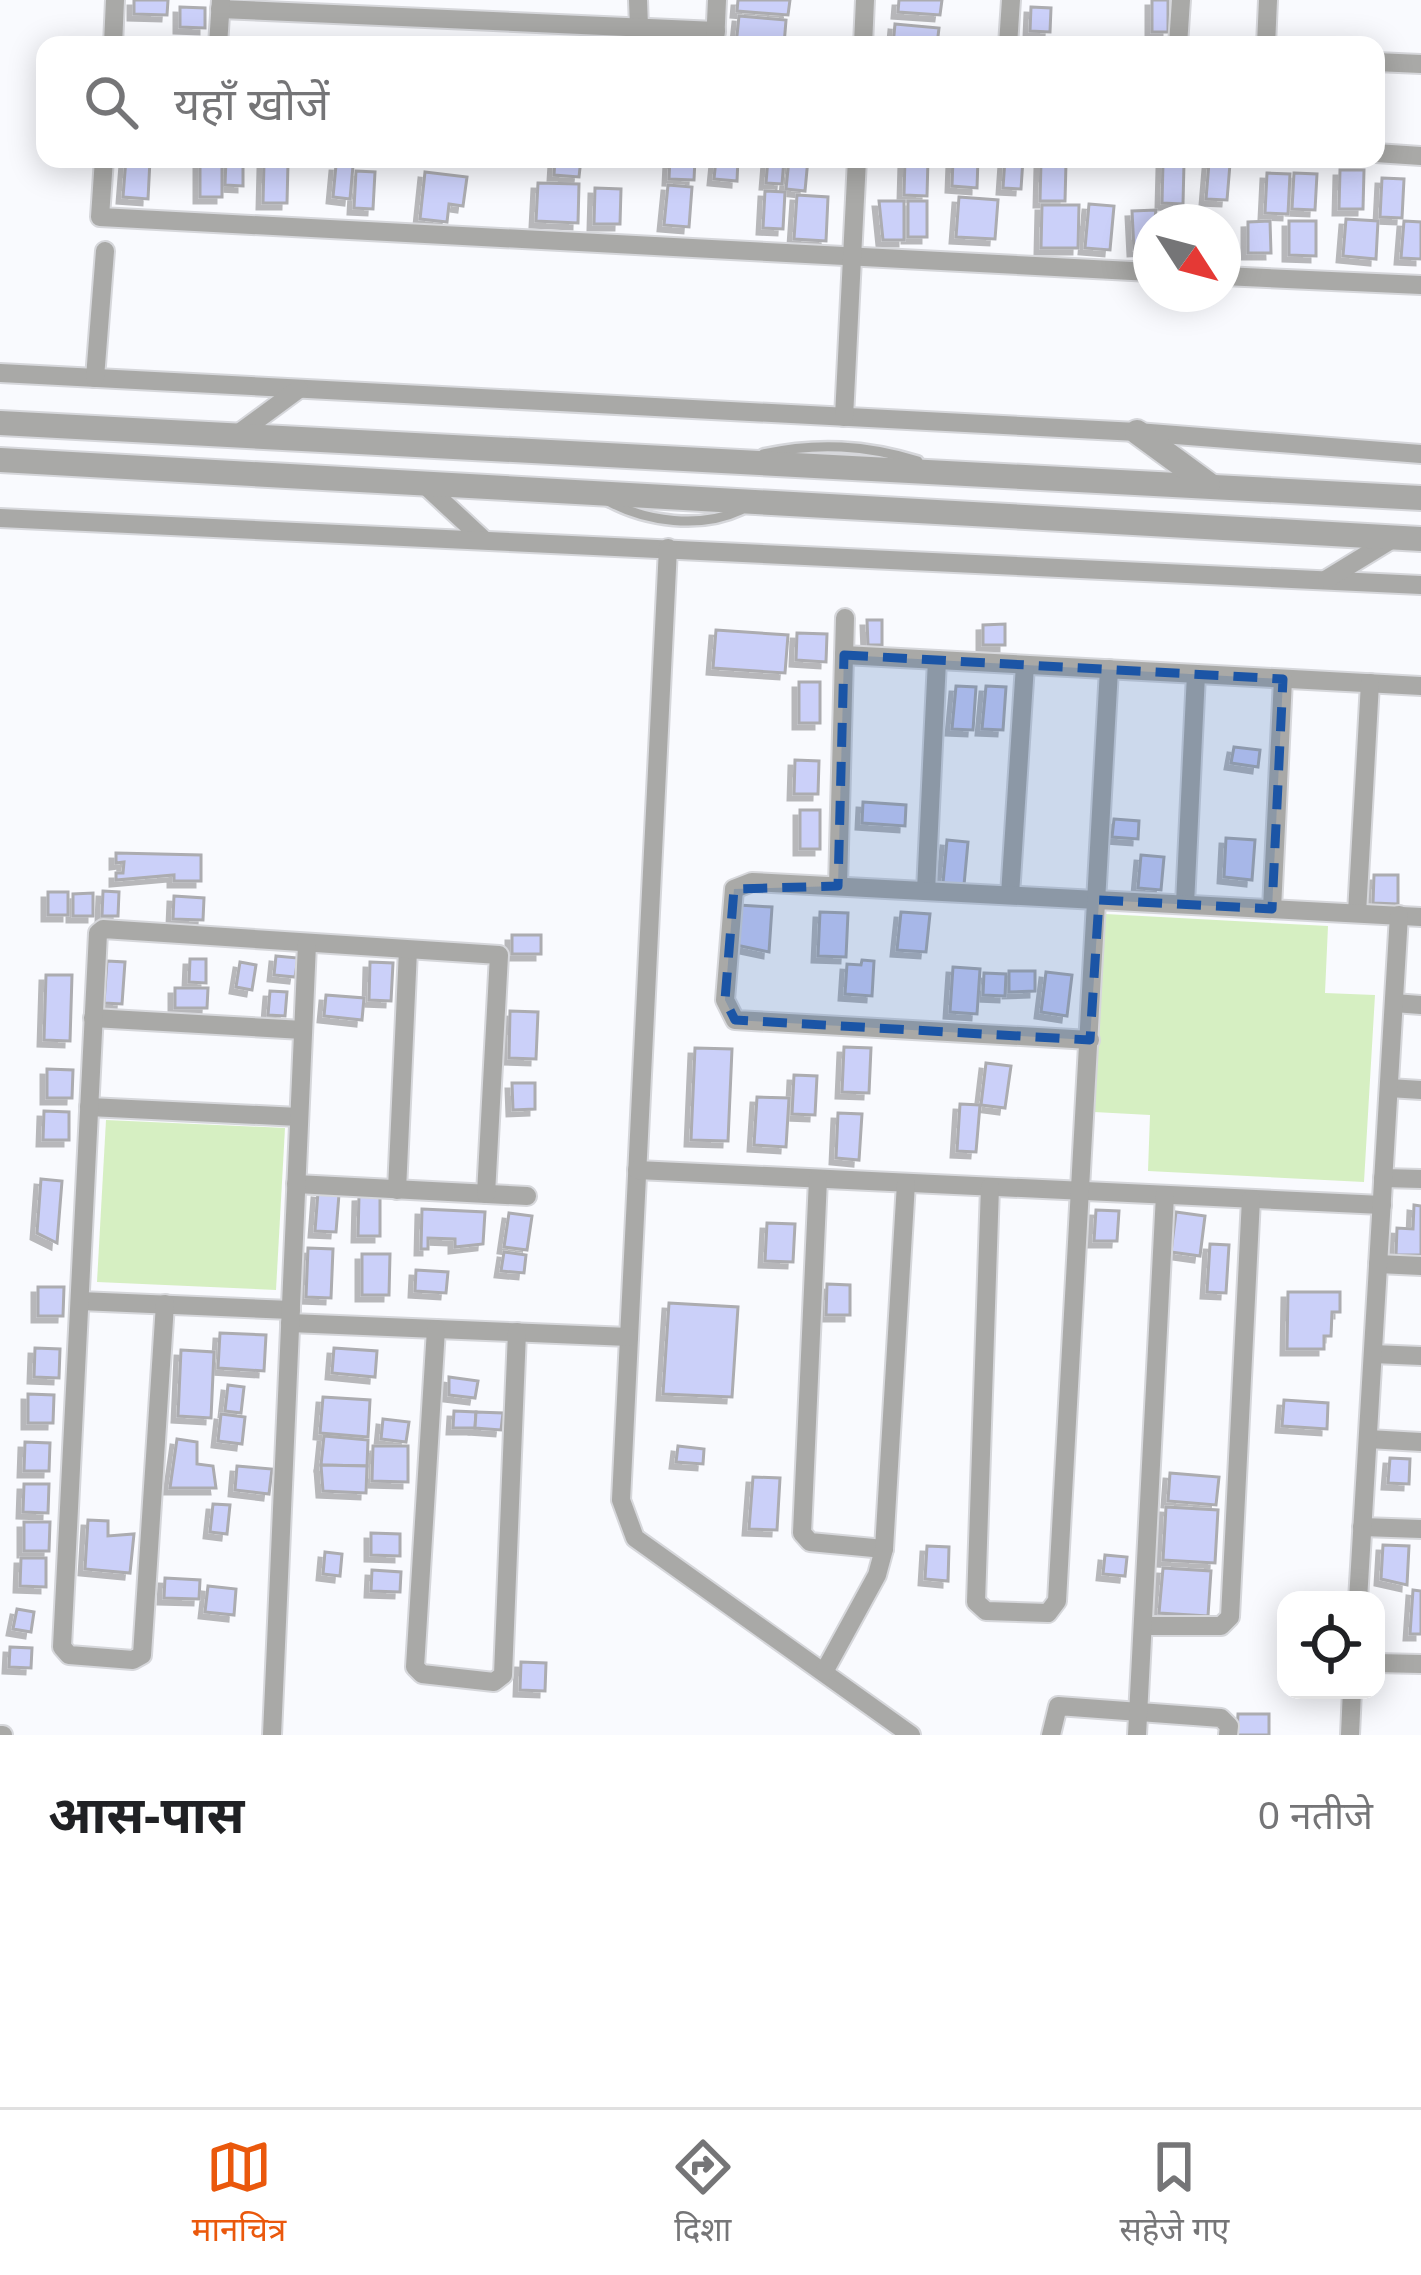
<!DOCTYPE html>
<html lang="hi">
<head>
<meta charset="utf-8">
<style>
  :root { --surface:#fff; --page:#f6f6f6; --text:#202124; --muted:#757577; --line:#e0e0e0; --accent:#ea580c }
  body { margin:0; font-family:"Noto Sans","Noto Sans Devanagari",sans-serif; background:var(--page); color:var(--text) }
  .controls { position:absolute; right:36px; bottom:36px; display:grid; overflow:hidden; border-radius:24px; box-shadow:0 6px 30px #0003 }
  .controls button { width:108px; height:108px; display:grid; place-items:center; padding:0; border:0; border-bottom:3px solid var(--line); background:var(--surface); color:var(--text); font:60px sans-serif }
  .compass { position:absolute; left:1133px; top:204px; width:108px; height:108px; border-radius:50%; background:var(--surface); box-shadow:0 6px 30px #0003; rotate:126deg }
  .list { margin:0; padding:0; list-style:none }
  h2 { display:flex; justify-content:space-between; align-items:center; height:156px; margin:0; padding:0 48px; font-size:51px }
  h2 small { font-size:39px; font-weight:400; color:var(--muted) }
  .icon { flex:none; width:66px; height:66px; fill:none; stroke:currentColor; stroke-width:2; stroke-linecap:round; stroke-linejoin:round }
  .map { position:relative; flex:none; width:1421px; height:1735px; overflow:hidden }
  .search { position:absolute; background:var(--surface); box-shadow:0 6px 30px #0003; left:36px; right:36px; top:36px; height:132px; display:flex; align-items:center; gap:30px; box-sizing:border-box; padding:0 42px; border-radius:24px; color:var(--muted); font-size:45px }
  .sheet { height:372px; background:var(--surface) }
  nav { display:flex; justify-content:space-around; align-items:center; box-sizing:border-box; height:168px; border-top:3px solid var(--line); background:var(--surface); font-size:33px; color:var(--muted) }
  nav a { display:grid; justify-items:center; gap:6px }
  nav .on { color:var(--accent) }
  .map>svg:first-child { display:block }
  .green { fill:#d6efc2 }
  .building { fill:#cbd0f9; stroke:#acacb0; stroke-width:3; filter:url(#shadow) }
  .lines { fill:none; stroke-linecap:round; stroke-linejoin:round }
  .service-casing { stroke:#d6d7db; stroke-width:14 }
  .minor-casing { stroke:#d6d7db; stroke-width:22 }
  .tertiary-casing { stroke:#d6d7db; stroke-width:28 }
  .service { stroke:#a9a9a7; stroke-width:9 }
  .minor { stroke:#a9a9a7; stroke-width:18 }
  .tertiary { stroke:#a9a9a7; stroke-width:24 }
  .marked { fill:#1b55a6; fill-opacity:0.2; stroke:#1b55a6; stroke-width:9; stroke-dasharray:24 15; stroke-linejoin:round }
</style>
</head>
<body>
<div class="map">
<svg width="1421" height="1735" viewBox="0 0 1421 1735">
  <defs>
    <filter id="shadow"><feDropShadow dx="-6" dy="6" stdDeviation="0" flood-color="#0004"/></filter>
  </defs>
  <rect width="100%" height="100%" fill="#f9fafe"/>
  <g class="green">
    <path d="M1105,914l223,12 -3,67 50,2 -11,187 -216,-11 2,-56 -56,-3z"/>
    <path d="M106,1120l179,8 -9,162 -179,-8z"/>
  </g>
  <g class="building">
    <path d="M134,0h34l-1,15 -33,-1z"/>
    <path d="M738,0h52l-2,15 -51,-4z"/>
    <path d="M899,0h43l-2,15 -42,-3z"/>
    <rect x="1152" y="0" width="16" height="32"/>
    <path d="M180,7l25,1v20l-25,-1z"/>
    <path d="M1031,7l20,1 -1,24 -20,-1z"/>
    <path d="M739,16l47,4 -2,25h-48z"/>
    <path d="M895,24l44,4 -2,17h-44z"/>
    <path d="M126,159l24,1 -2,39 -25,-2z"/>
    <rect x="200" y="159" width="22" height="38"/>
    <path d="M226,159h17v27l-18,-1z"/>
    <path d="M555,159h26l-2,18 -25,-2z"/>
    <path d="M670,159h25l-1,21 -25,-1z"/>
    <path d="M716,159h22l-1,22 -23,-2z"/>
    <path d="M768,159h16l-2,25 -16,-1z"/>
    <path d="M789,159h19l-3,32 -19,-2z"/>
    <path d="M905,159h23l-1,37 -23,-1z"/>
    <path d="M953,159h25l-1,29 -25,-2z"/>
    <path d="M1005,159h18l-2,30 -18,-1z"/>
    <path d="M1041,162l25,1 -1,38h-25z"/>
    <path d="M264,163h24l-1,40h-24z"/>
    <path d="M1163,163h21l-1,41 -21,-1z"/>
    <path d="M1209,163l21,1 -3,36 -21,-1z"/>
    <path d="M336,165l17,1 -3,33 -17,-2z"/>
    <path d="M1340,170h24l-1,39h-24z"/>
    <path d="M356,171l19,1 -2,37 -19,-1z"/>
    <path d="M425,172l42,5 -4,29 -14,-2 -2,18 -27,-3z"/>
    <path d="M1267,173l23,1 -2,40 -23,-1z"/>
    <path d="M1294,173l23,1 -2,36 -23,-1z"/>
    <path d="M1382,178l22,1 -2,39 -22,-1z"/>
    <path d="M538,183l41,1 -1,39 -42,-2z"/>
    <path d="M668,185l24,2 -3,40 -25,-2z"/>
    <path d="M595,188l26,1 -1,35h-26z"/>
    <path d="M765,191l20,1 -2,37 -20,-1z"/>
    <path d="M797,195l31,2 -2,44 -32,-2z"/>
    <path d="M959,197l39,3 -3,39 -39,-2z"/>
    <path d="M879,201h25v39h-21z"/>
    <rect x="908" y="201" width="19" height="36"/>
    <path d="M1089,204l25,2 -4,44 -25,-2z"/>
    <path d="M1042,205h37l-1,43h-37z"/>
    <path d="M1156,210l-5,39 -17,1 -2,-39z"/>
    <path d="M1346,219l32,2 -2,38 -33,-3z"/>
    <path d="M1270,221l1,32h-23v-31z"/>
    <path d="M1289,221h27v35l-27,-1z"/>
    <path d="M1404,221l17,1v37l-20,-1z"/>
    <path d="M867,620h15v25h-14z"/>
    <path d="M1005,624v21h-22v-20z"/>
    <path d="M716,630l72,5 -3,38 -72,-5z"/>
    <path d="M797,633l30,1 -1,28 -30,-2z"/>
    <rect x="799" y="682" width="21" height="41"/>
    <path d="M956,686l20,1 -3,43 -21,-1z"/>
    <path d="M986,686l20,1 -3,43 -21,-1z"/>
    <path d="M1234,747l26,3 -2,17 -27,-4z"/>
    <path d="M795,760l24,1 -1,33h-24z"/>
    <path d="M863,802l43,3 -1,21 -43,-3z"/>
    <rect x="800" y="810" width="20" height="39"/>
    <path d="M1114,819l25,2 -1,18 -26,-2z"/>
    <path d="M1226,838l29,2 -3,40 -28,-3z"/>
    <path d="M947,840l21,2 -4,43 -21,-2z"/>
    <path d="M116,853l85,2v26h-27v-6l-58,5v-7h7l1,-11 -8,1z"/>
    <path d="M1141,855l23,2 -3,33 -23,-2z"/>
    <path d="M1374,875h24v29l-25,-1z"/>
    <path d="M103,891l16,1 -1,24h-16z"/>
    <rect x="48" y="892" width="20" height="23"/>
    <path d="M93,893v23h-20v-22z"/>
    <path d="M174,896l30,2 -1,22 -30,-1z"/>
    <path d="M738,905l34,2 -3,45 -33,-7z"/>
    <path d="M820,912l28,1 -2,44 -28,-1z"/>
    <path d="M901,912l29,2 -4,38 -29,-2z"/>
    <rect x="512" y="935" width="29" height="19"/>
    <path d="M276,956l22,2 -3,19 -21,-2z"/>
    <path d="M190,959h16v24l-17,-1z"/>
    <path d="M862,960l12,1 -2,35 -27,-2 2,-30 14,1z"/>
    <path d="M107,961l18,1 -3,42 -18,-1z"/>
    <path d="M240,962l16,3 -4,25 -16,-3z"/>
    <path d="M370,962l23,1 -2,38 -22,-1z"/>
    <path d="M953,967l27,2 -3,45 -27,-2z"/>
    <path d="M1009,971h26v20l-26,1z"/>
    <path d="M1046,972l26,3 -5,41 -26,-4z"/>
    <path d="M984,973l22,1 -1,22 -22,-1z"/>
    <path d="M46,975h26l-2,66 -26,-1z"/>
    <path d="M175,988h33l-1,20h-32z"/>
    <path d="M270,991l17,1 -2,24 -17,-1z"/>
    <path d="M326,995l38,3 -2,22 -38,-4z"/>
    <path d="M510,1011l28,1 -2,47 -27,-1z"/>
    <path d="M844,1047l27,1 -2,45 -27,-1z"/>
    <path d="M695,1048l37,1 -4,92 -37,-1z"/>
    <path d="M986,1063l25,3 -6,42 -24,-3z"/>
    <path d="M47,1069l26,1 -1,28h-25z"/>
    <path d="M794,1075l23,1 -2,39 -23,-1z"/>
    <path d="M512,1083h23v26l-22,1z"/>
    <path d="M757,1097l32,1 -3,49 -32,-2z"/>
    <path d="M960,1104l20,1 -4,47 -19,-1z"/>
    <path d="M44,1111l25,1v28h-26z"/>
    <path d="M838,1113l24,1 -3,46 -23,-2z"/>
    <path d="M41,1179l21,2 -5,62 -20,-10z"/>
    <path d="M318,1192l21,2 -3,38 -21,-1z"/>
    <path d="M380,1195v41h-22l1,-40z"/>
    <path d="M1414,1205l7,1v49h-25l1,-27 16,1z"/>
    <path d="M422,1209l63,3 -2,32 -28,3v-8l-27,-1v11h-7z"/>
    <path d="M1096,1210l23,1 -2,30h-23z"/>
    <path d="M1176,1212l29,4 -5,40 -29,-4z"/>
    <path d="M509,1213l23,3 -5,34 -23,-3z"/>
    <path d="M767,1223l28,1 -2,38 -28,-1z"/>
    <path d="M1210,1244l19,1 -3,48 -19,-1z"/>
    <path d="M308,1248l25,1 -2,49 -25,-1z"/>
    <path d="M504,1252l22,3 -2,18 -23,-2z"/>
    <path d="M362,1254h28l-1,41h-27z"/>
    <path d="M416,1270l32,2 -2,21 -31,-2z"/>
    <path d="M827,1284l23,1v30h-24z"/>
    <path d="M38,1287h26l-1,29h-25z"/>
    <path d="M1288,1292h52v20h-8l-1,24h-7v13h-37z"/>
    <path d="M669,1303l69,4 -6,90 -69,-3z"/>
    <path d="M220,1333l46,2 -2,36 -46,-3z"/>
    <path d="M35,1348l25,1 -1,29 -25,-1z"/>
    <path d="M334,1348l43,3 -2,26 -43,-4z"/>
    <path d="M181,1350l33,2 -3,66 -33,-2z"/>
    <path d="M449,1377l29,4 -3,17 -26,-3z"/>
    <path d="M228,1385l16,2 -3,26 -16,-2z"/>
    <path d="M28,1394l26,1 -1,28h-25z"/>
    <path d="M323,1397l47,3 -2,37 -48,-4z"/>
    <path d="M1284,1400l44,3 -1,26 -45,-3z"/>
    <path d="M454,1411l22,1 -1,16h-22z"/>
    <path d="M476,1412l27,1 -2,17 -26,-2z"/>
    <path d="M221,1414l24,3 -3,27 -24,-3z"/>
    <path d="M383,1419l26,3 -3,20 -25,-3z"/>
    <path d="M324,1436l44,4 -1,26 -46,-1z"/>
    <path d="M177,1439l20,3v22l16,2 3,22h-46z"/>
    <path d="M25,1442l25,1 -1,28h-25z"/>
    <path d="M373,1446h35v36l-36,-1z"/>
    <path d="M678,1446l26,3 -1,15 -27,-2z"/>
    <path d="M1390,1458l20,1 -1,25 -21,-1z"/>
    <path d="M321,1465l46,1 -1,27 -43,-2z"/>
    <path d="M237,1466l35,3 -3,25 -34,-4z"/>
    <path d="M1170,1473l49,4 -3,28 -48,-4z"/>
    <path d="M753,1477l27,1 -3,52 -28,-1z"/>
    <path d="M24,1484h25l-1,29 -25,-1z"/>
    <path d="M213,1504l17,1 -3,29 -17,-2z"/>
    <path d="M1166,1507l52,3 -3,53 -52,-3z"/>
    <path d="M88,1520l20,1v15l26,-2 -4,39 -45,-4z"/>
    <path d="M24,1522h26l-1,29h-25z"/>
    <path d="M371,1533l29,1v22l-29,-1z"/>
    <path d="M1383,1545l26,1 -2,39 -26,-6z"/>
    <path d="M927,1546l22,1 -1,34 -23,-2z"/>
    <path d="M325,1552l17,2 -2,22 -17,-2z"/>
    <path d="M1105,1555l22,2 -2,19 -22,-2z"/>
    <path d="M21,1558h25v29l-26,-1z"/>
    <path d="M1163,1568l48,3 -3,45 -49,-3z"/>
    <path d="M372,1570l29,2 -1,20 -29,-1z"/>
    <path d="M165,1578l35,2 -1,19 -35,-1z"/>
    <path d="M208,1586l28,3 -2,26 -29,-3z"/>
    <path d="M1413,1590l8,1v43h-11z"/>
    <path d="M17,1609l17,3 -3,20 -18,-3z"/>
    <path d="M10,1647l22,1 -1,20 -22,-1z"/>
    <path d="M521,1662l25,1 -1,28 -25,-1z"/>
    <path d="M1238,1714h31v21h-32z"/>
  </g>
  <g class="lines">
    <defs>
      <g id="service">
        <path d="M763,454c54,-12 103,-9 155,7"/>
        <path d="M608,501c38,21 93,28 133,9"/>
      </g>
      <g id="minor">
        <path d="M638,0l1,27"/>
        <path d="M220,9l496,22"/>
        <path d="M113,45l2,-45"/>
        <path d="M218,45l3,-45"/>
        <path d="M715,45l2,-45"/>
        <path d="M863,45l2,-45"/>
        <path d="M1008,45l3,-45"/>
        <path d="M1178,45l3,-45"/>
        <path d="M1266,45l2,-45"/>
        <path d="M1376,62l45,2"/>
        <path d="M1376,153l45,3"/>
        <path d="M104,159l-4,58 1051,55"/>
        <path d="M1223,276l198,9"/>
        <path d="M0,373l1137,59 284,22"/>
        <path d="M95,378l10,-127"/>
        <path d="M844,417l13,-258"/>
        <path d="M235,436l64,-47"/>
        <path d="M428,488l55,51"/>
        <path d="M0,518l1421,67"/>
        <path d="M668,548l-47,952 14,38 276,197"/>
        <path d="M1327,579l67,-41"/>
        <path d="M844,655l577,31"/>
        <path d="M838,886l7,-268"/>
        <path d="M926,891l11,-231"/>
        <path d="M1010,895l15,-230"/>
        <path d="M1185,904l11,-230"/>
        <path d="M1272,909l11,-230"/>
        <path d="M1357,913l13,-230"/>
        <path d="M1394,1003l27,2"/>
        <path d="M93,1018l210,12"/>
        <path d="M1090,1040l-355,-20 -10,-20 9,-111 18,-7 669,35"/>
        <path d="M1389,1088l32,2"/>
        <path d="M89,1107l210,10"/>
        <path d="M637,1170l745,35"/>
        <path d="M1383,1178l38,1"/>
        <path d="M818,1179l-16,354 8,9 74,7"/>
        <path d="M296,1184l231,12"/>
        <path d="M990,1187l-14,415 10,9 62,2 9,-12 52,-932"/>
        <path d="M397,1190l11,-240"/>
        <path d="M1378,1264l43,2"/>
        <path d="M80,1301l211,9"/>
        <path d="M165,1304l-23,351 -9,5 -64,-5 -7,-8 36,-714 5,-4 396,26 -13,239"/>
        <path d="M290,1323l339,14"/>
        <path d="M436,1329l-21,338 7,7 72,8 9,-7 14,-343"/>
        <path d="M1373,1354l48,2"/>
        <path d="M1368,1439l53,3"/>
        <path d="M1362,1527l59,2"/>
        <path d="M1358,1600l41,-685"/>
        <path d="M1143,1626h78l9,-9 21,-418"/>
        <path d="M1376,1663l45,1"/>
        <path d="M824,1672l53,-97 7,-26 22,-366"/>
        <path d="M0,1735h3"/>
        <path d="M272,1735l35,-791"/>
        <path d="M1051,1735l7,-29 163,12 8,8 -1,9"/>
        <path d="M1137,1735l28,-540"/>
        <path d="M1350,1735l2,-45"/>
      </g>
      <g id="tertiary">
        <path d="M0,423l1421,75"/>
        <path d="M1137,432l71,52"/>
        <path d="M0,460l1421,79"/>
      </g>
    </defs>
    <use href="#service" class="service-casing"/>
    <use href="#minor" class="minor-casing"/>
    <use href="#tertiary" class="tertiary-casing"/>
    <use href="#service" class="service"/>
    <use href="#minor" class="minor"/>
    <use href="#tertiary" class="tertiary"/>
  </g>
  <path class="marked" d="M844,655l439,24 -11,230 -173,-9 -9,140 -355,-20 -10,-20 9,-111 104,-3z"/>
</svg>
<div class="controls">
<button><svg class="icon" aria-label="locate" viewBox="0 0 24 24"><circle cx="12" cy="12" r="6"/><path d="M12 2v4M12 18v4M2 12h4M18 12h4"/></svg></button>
</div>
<svg class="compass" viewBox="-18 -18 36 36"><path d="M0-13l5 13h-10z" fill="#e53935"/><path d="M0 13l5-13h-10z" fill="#757577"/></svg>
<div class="search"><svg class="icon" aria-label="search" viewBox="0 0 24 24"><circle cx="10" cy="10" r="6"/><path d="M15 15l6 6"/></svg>यहाँ खोजें</div>
</div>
<section class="sheet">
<h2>आस-पास<small>0 नतीजे</small></h2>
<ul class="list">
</ul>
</section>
<nav>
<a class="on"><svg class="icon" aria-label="map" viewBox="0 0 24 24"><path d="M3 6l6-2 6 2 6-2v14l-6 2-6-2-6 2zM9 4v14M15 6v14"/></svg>मानचित्र</a>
<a><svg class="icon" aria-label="directions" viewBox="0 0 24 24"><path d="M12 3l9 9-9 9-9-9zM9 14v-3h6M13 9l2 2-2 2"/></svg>दिशा</a>
<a><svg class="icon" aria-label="saved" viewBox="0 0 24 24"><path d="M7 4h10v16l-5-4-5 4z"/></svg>सहेजे गए</a>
</nav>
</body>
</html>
